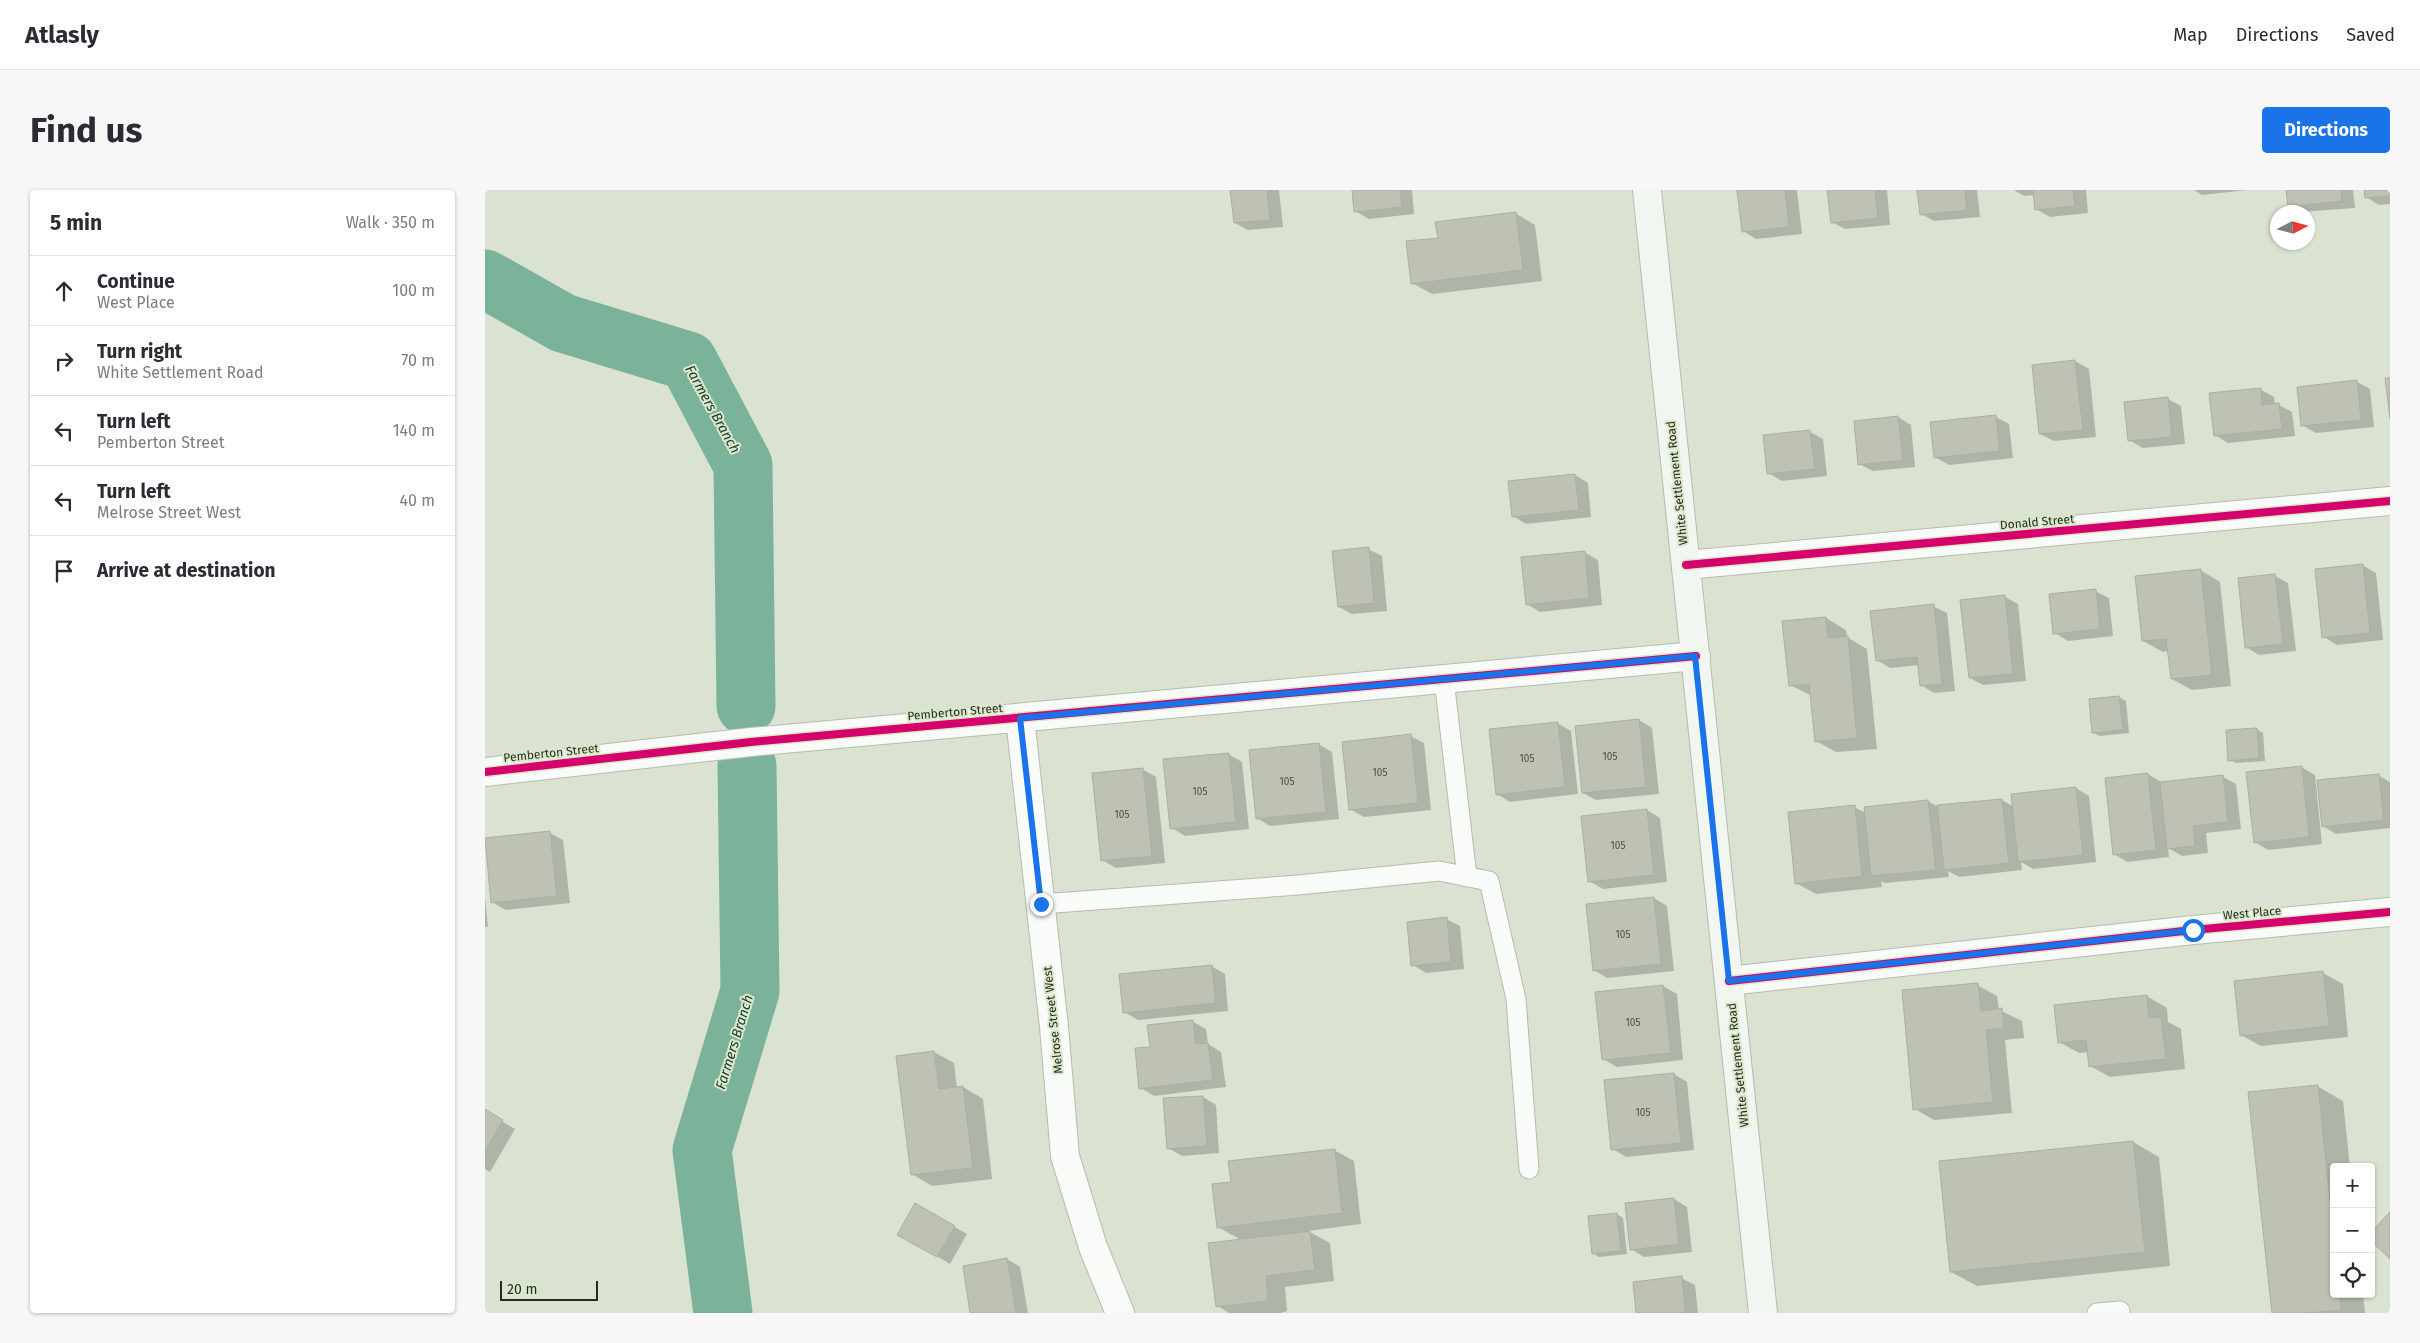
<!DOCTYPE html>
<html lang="en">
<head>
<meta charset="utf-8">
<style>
  :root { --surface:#fff; --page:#f7f7f7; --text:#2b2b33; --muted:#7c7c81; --line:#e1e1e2; --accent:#1a73e8 }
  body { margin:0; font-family:"Fira Sans",sans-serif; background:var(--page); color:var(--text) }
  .controls { position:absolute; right:15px; bottom:15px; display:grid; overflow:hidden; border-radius:5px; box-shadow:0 1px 4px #0004 }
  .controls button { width:45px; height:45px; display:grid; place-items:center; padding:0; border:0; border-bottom:1px solid var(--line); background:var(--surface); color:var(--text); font:25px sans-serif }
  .compass { position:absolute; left:1785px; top:15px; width:45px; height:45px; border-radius:50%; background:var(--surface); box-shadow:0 1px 4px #0004; rotate:84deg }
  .scale { position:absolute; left:15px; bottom:12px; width:98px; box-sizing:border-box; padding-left:5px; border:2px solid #272c21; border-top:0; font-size:14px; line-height:18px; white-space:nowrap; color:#272c21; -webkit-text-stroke:4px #dae9cc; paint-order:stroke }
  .stop { position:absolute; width:15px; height:15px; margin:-11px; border:4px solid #1a73e8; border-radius:50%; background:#fff }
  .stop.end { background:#1a73e8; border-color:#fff; box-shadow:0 1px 5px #0008 }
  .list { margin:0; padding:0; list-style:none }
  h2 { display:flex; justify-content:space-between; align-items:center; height:65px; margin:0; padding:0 20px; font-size:21px }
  h2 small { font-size:16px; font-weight:400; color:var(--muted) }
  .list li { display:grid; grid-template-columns:32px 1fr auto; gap:15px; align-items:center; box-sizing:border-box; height:70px; padding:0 20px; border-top:1px solid var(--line) }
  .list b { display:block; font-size:19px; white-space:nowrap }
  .list p { margin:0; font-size:16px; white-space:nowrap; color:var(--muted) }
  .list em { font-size:16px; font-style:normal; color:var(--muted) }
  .icon { flex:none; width:28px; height:28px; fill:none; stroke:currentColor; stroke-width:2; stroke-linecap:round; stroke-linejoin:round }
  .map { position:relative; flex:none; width:1905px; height:1123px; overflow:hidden; border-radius:5px }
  header { display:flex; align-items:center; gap:30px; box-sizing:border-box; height:70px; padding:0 25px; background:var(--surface); border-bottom:1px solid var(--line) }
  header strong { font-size:24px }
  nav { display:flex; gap:28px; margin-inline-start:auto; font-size:18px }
  .intro { display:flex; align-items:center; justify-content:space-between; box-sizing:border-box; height:120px; padding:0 30px }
  h1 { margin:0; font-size:35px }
  .button { padding:12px 22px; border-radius:5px; background:var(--accent); color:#fff; font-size:18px; font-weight:700 }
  main { display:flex; gap:30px; padding:0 30px }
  aside { flex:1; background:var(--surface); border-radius:5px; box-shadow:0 1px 4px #0004 }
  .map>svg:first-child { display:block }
  .shadow { fill:#0003 }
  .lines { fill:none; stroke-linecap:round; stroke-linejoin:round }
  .river { stroke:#7ab39a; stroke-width:59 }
  .building { fill:#bec2b5; stroke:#abafa2 }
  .lane-casing { stroke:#b5bcaf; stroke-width:21 }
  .street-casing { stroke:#b5bcaf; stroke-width:30 }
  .secondary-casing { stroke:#b5bcaf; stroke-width:30 }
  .lane { stroke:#f9fbf8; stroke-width:19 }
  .street { stroke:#f9fbf8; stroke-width:28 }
  .secondary { stroke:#f1f6f1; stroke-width:28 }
  .cycleway-casing { stroke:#dae9cc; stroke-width:11 }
  .cycleway { stroke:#d6006c; stroke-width:8 }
  .route { stroke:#1a73e8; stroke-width:6 }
  .labels { text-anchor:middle; stroke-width:4; stroke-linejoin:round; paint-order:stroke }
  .number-label { font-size:10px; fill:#4d5246 }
  .street-label { font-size:12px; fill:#272c21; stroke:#dae9cc }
  .water-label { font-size:14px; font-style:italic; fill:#173a2e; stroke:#dae9cc }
</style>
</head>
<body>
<header>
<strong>Atlasly</strong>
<nav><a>Map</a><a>Directions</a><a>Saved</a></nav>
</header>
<div class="intro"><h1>Find us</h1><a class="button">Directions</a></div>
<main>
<aside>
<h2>5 min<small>Walk · 350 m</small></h2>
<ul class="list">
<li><svg class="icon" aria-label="ahead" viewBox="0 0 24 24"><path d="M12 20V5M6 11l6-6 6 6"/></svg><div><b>Continue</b><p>West Place</p></div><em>100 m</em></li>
<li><svg class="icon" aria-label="right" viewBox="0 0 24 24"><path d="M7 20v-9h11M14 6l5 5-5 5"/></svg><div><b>Turn right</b><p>White Settlement Road</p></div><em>70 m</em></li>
<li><svg class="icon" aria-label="left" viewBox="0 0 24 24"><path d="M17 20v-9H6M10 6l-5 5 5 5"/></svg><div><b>Turn left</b><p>Pemberton Street</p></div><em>140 m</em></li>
<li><svg class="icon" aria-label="left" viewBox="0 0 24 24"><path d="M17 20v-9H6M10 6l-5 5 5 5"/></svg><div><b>Turn left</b><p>Melrose Street West</p></div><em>40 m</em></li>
<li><svg class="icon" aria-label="arrive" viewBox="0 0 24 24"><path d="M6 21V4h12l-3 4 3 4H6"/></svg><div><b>Arrive at destination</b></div></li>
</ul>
</aside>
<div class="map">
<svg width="1905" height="1123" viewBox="0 0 1905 1123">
  <rect width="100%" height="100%" fill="#dae3d2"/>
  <g class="shadow">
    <path d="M746,0h48l4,37 -35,3 -13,-7z"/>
    <path d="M868,0h59l2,24 -45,5 -14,-8z"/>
    <path d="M1253,0h59l5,44 -46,5 -13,-8z"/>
    <path d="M1343,0h59l3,35 -45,4 -13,-7z"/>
    <path d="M1434,0h58l3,27 -46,4 -13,-7z"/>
    <path d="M1529,0h72l2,23 -38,4 -14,-8 -1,-14 -11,1z"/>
    <path d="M1709,0h53l-45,5z"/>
    <path d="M1803,0h65l2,18 -54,4 -12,-6z"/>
    <path d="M1880,0h25v14l-11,1 -13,-8z"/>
    <path d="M1030,23l20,12 7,56 -110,13 -20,-11 27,-44z"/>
    <path d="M1590,171l14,8 7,68 -42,4 -14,-7 -7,-68z"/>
    <path d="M1872,192l13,7 4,38 -58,6 -14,-8z"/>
    <path d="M1775,199l14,8 1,8h4l13,7 3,24 -67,7 -13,-8z"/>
    <path d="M1683,209l13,7 4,38 -42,4 -14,-8z"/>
    <path d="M1413,227l13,8 4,42 -42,4 -14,-7z"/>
    <path d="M1511,227l13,7 4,34 -64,7 -14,-8z"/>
    <path d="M1325,242l13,7 4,37 -45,5 -14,-8z"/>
    <path d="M1090,285l13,8 3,34 -65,7 -13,-8z"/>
    <path d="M883,359l14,7 5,55 -35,3 -13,-7z"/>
    <path d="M1099,362l14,8 4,45 -62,7 -13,-8z"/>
    <path d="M1877,375l14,8 7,67 -46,5 -13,-8z"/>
    <path d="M1715,380l20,12 11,104 -39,4 -20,-11 -3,-28 -6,1 -20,-11z"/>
    <path d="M1790,386l13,7 8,68 -37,4 -13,-8z"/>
    <path d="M1610,401l14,7 4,38 -45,5 -13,-8z"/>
    <path d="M1520,407l13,7 8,77 -43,4 -13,-7z"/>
    <path d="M1448,416l14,7 8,78 -21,2 -13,-8 -2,-20 -29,3 -13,-8z"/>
    <path d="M1341,428l20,12 1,7 20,12 10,100 -41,3 -20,-11 -4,-45 -22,-11z"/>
    <path d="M1634,507l7,4 3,32 -29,3 -7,-3 -3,-33z"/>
    <path d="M1154,530l13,8 7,66 -63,6 -13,-7z"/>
    <path d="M1072,533l14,8 7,63 -68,8 -13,-8z"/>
    <path d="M1771,539l7,4 2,28 -29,2 -6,-3z"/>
    <path d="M925,546l14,7 7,67 -67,7 -14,-8z"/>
    <path d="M833,554l14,8 7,67 -69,7 -13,-8z"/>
    <path d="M743,564l14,8 7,67 -64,7 -13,-8z"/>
    <path d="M1816,577l14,8 7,69 -54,6 -13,-8z"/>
    <path d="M657,579l14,8 9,86 -49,5 -14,-8z"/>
    <path d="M1663,584l13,8 62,-5 13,7 5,45 -35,4 2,20 -26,3 -14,-8 1,9 -42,5 -13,-8z"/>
    <path d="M1893,585l12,7v46l-54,6 -13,-8z"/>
    <path d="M1591,598l13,8 7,66 -63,7 -12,-7 1,8 -63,7 -11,-6 1,6 -64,6 -4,-2 1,6 -66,7 -20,-11 58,-76 12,6 -1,-5 63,-7 10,6 64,-7 12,7z"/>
    <path d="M1162,620l13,8 7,64 -64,7 -14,-8z"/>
    <path d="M65,643l13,7 7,63 -64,7 -14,-8z"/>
    <path d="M0,707l3,30h-3z"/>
    <path d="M1169,708l13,8 7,65 -67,7 -13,-8z"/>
    <path d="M961,729l14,7 4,43 -38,4 -13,-8z"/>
    <path d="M726,776l14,8 3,37 -90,9 -14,-8z"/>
    <path d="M1838,783l20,11 5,53 -87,9 -20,-11z"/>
    <path d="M1492,795l20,11 2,14 23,11 2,17 -19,2 7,73 -78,7 -19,-11z"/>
    <path d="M1178,796l14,8 6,66 -66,7 -14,-8 -7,-66z"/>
    <path d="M1662,806l20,12 1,14 13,7 4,40 -75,8 -20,-11 -1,-14 -10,1 -20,-11z"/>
    <path d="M707,831l14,8 2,15 13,8 5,35 -72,9 -13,-8 10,-40z"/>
    <path d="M449,862l20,11 3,25 6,-1 20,12 9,80 -60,7 -20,-12z"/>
    <path d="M1189,884l13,8 7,68 -68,7 -13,-8z"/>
    <path d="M1832,896l26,15 7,66h-16v127h29l2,19h-92l-23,-220z"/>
    <path d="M718,907l13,8 3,48 -37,3 -14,-8z"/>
    <path d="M0,921l30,18 -25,43 -5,-3z"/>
    <path d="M1648,952l26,15 11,109 -193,20 -26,-14 -11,-110z"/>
    <path d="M849,960l20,11 7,63 -53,7 22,12 4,38 -49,6 2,24 -6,2h-52l-11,-7 23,-66 -23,-13 14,-44z"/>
    <path d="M1189,1009l13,8 5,45 -48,5 -13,-8z"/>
    <path d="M430,1015l52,29 -17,30 -51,-30z"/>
    <path d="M1132,1024l6,4 4,36 -28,3 -6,-4z"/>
    <path d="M522,1069l13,8 8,46h-56l-8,-46z"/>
    <path d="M1196,1088l14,7 3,28h-60l-4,-30z"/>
  </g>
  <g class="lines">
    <g class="river">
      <path d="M0,89l78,44 125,38 55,104 3,241"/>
      <path d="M238,1123l-21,-163 48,-159 -3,-225"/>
    </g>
  </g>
  <g class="building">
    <path d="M745,0h37l3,30 -36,3z"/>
    <path d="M867,0h48l2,17 -48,5z"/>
    <path d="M1252,0h48l4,37 -47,5z"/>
    <path d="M1342,0h48l3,28 -47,5z"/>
    <path d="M1432,0h48l2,20 -47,5z"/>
    <path d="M1548,0h40l2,16 -40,4z"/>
    <path d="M1801,0h55l1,11 -54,6z"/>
    <path d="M1879,0h26v6l-25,2z"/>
    <path d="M1031,22l7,58 -112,14 -5,-43 32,-3 -3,-16z"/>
    <path d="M1590,170l8,70 -44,4 -7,-69z"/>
    <path d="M1900,188h5v41z"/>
    <path d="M1872,190l4,40 -60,6 -4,-39z"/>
    <path d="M1776,198l1,17 17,-2 3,26 -68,7 -5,-43z"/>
    <path d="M1683,207l4,40 -44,4 -4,-39z"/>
    <path d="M1511,225l4,36 -66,7 -4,-36z"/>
    <path d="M1413,226l5,44 -45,5 -4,-44z"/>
    <path d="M1325,240l5,39 -48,5 -4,-39z"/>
    <path d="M1090,284l4,36 -67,7 -4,-36z"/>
    <path d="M884,357l5,56 -36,4 -6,-56z"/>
    <path d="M1100,361l4,47 -63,7 -5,-48z"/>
    <path d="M1878,374l7,69 -48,5 -7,-69z"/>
    <path d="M1716,379l11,106 -41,4 -5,-40 -24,2 -7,-65z"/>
    <path d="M1790,384l8,70 -38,4 -7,-70z"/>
    <path d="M1611,399l4,40 -47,5 -4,-40z"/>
    <path d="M1520,405l8,79 -44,4 -9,-78z"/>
    <path d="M1449,414l8,80 -22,2 -3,-29 -41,4 -6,-50z"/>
    <path d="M1341,427l2,21 20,-2 9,102 -42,4 -6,-58 -20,2 -7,-65z"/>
    <path d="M1634,506l4,34 -31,3 -3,-34z"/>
    <path d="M1154,529l7,68 -64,6 -7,-67z"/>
    <path d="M1073,532l7,65 -69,8 -7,-66z"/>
    <path d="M1772,538l2,30 -31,3 -2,-31z"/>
    <path d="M926,544l7,69 -69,7 -7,-68z"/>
    <path d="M834,553l7,69 -70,7 -7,-69z"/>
    <path d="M744,563l7,69 -66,7 -7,-70z"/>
    <path d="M1817,576l7,71 -55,6 -8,-71z"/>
    <path d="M658,578l9,88 -51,5 -9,-88z"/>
    <path d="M1663,583l8,77 -43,5 -8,-77z"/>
    <path d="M1894,584l5,46 -62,7 -5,-47z"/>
    <path d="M1738,585l5,47 -35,4 2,20 -28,3 -7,-67z"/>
    <path d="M1591,597l7,68 -65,7 -7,-68z"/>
    <path d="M1517,609l7,64 -65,7 -7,-65z"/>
    <path d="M1443,610l8,70 -65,6 -7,-69z"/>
    <path d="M1370,615l7,71 -67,8 -7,-72z"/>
    <path d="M1162,619l7,66 -66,7 -7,-66z"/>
    <path d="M65,641l7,65 -66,7 -6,-65z"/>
    <path d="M1169,707l7,67 -68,7 -7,-67z"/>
    <path d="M962,727l4,45 -40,4 -4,-44z"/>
    <path d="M727,775l4,38 -93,10 -4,-39z"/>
    <path d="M1838,781l6,55 -89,10 -6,-55z"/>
    <path d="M1493,793l3,28 21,-3 2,20 -18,2 7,72 -80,8 -11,-120z"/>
    <path d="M1178,795l8,68 -69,7 -7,-68z"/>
    <path d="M1662,805l2,23 12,-1 5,42 -77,8 -3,-27 -28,3 -4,-38z"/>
    <path d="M708,830l3,24 12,-1 5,37 -74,9 -4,-41 15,-1 -3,-22z"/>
    <path d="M449,861l5,38 24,-3 10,82 -62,7 -15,-119z"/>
    <path d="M1189,883l7,70 -70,7 -7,-70z"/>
    <path d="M1833,895l16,154v55h6l1,16 -33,3h-36l-24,-221z"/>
    <path d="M718,906l4,50 -40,3 -4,-51z"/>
    <path d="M0,919l18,11 -18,31z"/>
    <path d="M1648,951l12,111 -195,20 -11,-111z"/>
    <path d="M850,959l7,64 -125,15 -5,-44 19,-2 -3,-21z"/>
    <path d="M1189,1008l5,46 -49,6 -5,-47z"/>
    <path d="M430,1013l40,23 -18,31 -40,-22z"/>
    <path d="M1905,1022v47l-19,-18v-9z"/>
    <path d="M1132,1023l4,38 -29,3 -4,-38z"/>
    <path d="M825,1041l5,39 -49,6 2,25 -52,6 -8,-64z"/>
    <path d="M522,1068l9,55h-46l-7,-47z"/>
    <path d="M1197,1086l3,37h-49l-3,-31z"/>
  </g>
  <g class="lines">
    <defs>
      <g id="lane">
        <path d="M959,489l23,198"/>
        <path d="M556,714l257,-19 141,-14 50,10 27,118 13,170"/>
        <path d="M1612,1123l23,-2v2"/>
      </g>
      <g id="street">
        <path d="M1201,375l704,-64"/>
        <path d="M535,528l34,309 11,129 28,91 27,66"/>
        <path d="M0,582l266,-30 945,-86"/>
        <path d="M1244,791l464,-51 197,-18"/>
      </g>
      <path id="secondary" d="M1162,0l116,1123"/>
    </defs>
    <use href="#lane" class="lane-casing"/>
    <use href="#street" class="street-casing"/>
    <use href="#secondary" class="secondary-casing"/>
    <use href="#lane" class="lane"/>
    <use href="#street" class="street"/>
    <use href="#secondary" class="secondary"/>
    <defs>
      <g id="cycleway">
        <path d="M1201,375l704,-64"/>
        <path d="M0,582l266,-30 945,-86"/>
        <path d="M1244,791l464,-51 197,-18"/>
      </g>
    </defs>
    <use href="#cycleway" class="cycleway-casing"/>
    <use href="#cycleway" class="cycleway"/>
  </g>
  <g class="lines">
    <path class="route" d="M556,714l-21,-186 675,-62 34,325 464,-51"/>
  </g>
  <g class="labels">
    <g class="number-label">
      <text x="1125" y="570">105</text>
      <text x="1042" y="572">105</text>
      <text x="895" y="586">105</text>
      <text x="802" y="595">105</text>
      <text x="715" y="605">105</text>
      <text x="637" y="628">105</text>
      <text x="1133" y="659">105</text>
      <text x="1138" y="748">105</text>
      <text x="1148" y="836">105</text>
      <text x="1158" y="926">105</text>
    </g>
    <g class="street-label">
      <text transform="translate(1192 293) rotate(-96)" y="4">White Settlement Road</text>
      <text transform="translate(1552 332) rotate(-5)" y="4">Donald Street</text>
      <text transform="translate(470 522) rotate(-5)" y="4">Pemberton Street</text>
      <text transform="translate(66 563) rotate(-6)" y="4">Pemberton Street</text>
      <text transform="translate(1767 723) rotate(-5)" y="4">West Place</text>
      <text transform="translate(568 830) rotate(-96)" y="4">Melrose Street West</text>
      <text transform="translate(1253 875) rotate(-96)" y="4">White Settlement Road</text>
    </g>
    <g class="water-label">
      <text transform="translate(228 219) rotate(61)" y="5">Farmers Branch</text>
      <text transform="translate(249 852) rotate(-73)" y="5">Farmers Branch</text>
    </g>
  </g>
</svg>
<div class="controls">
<button>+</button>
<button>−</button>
<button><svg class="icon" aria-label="locate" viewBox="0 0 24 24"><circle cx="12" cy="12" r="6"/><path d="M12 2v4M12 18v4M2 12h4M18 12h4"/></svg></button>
</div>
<svg class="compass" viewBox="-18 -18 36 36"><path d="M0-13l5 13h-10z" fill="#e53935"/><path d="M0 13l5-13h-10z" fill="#7c7c81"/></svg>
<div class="scale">20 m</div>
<div class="stop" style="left:1708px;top:740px"></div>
<div class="stop end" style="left:556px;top:714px"></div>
</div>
</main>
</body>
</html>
